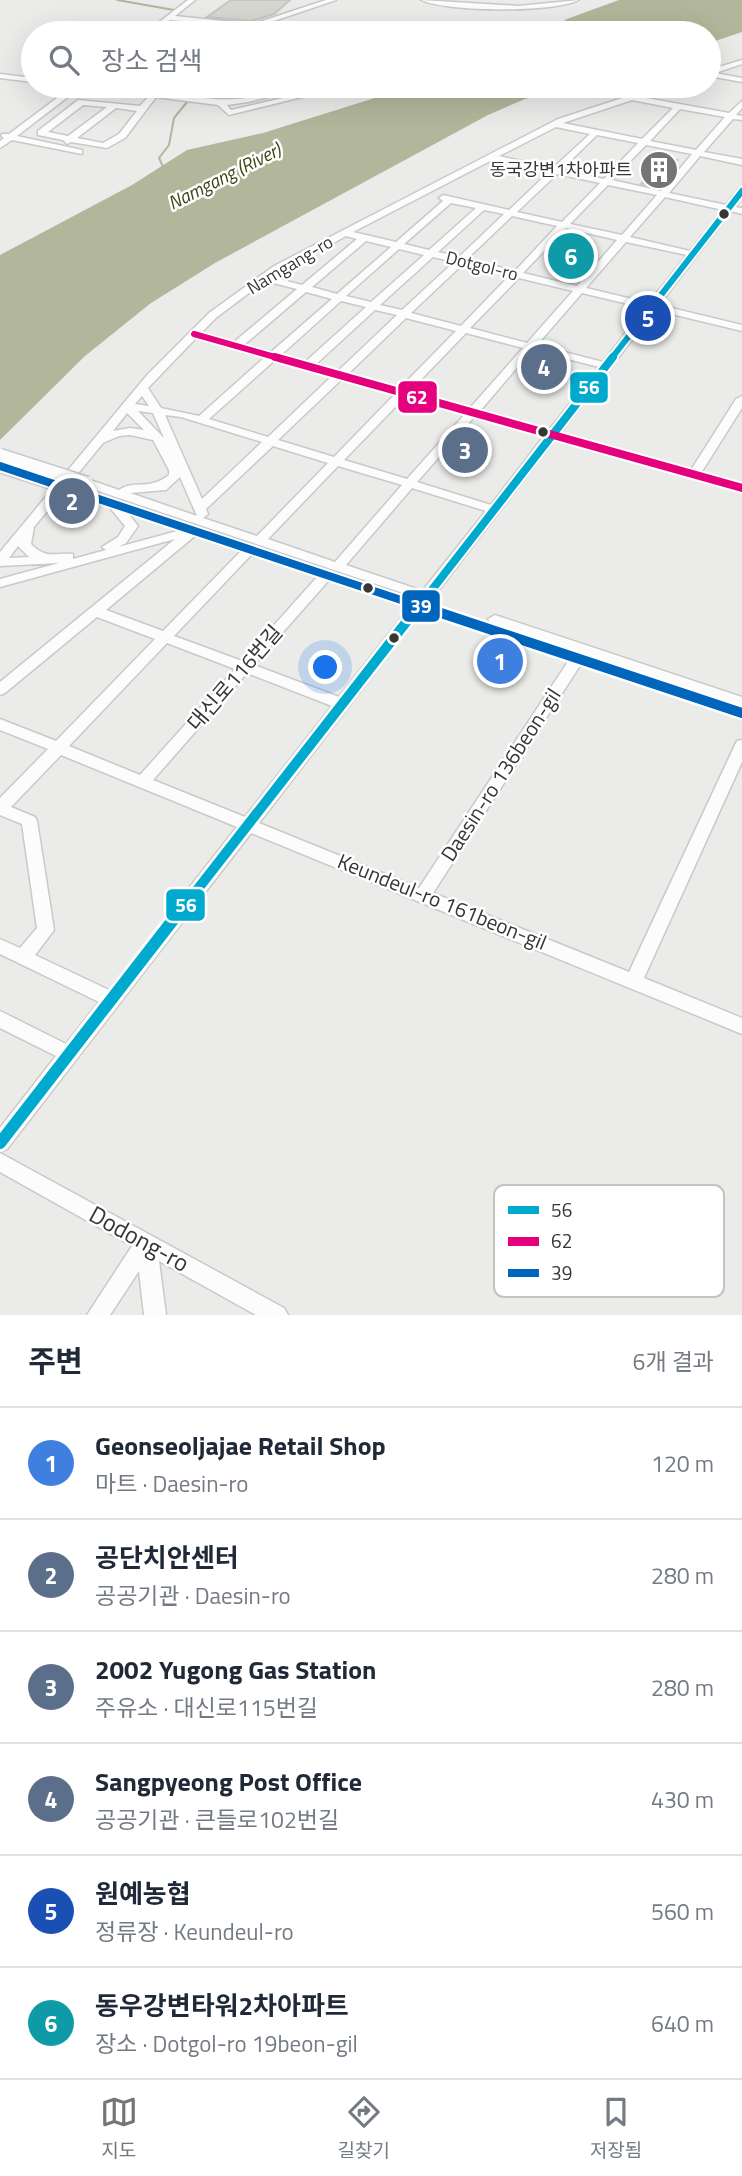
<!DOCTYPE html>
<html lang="ko">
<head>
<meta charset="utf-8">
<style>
  :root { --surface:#fff; --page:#f6f6f7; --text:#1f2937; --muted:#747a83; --line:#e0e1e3; --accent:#757574 }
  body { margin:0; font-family:"Titillium Web","Noto Sans KR",sans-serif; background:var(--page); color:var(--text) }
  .you { position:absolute; left:326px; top:668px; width:24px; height:24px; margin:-18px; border:5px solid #fff; border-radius:50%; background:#1a73e8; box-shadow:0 0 0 10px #1a73e833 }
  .badge { display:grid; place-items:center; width:46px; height:46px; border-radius:50%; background:var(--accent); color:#fff; font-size:23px; font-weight:700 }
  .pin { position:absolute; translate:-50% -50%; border:4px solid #fff; box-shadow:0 2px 7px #0006 }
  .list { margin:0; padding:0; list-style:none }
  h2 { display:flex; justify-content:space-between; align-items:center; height:91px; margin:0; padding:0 28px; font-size:30px }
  h2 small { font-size:23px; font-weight:400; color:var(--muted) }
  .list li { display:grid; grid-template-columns:46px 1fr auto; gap:21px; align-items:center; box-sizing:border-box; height:112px; padding:0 28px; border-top:2px solid var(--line) }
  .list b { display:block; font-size:26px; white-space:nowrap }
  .list p { margin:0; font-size:23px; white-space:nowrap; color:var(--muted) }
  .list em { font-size:23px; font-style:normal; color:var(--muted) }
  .icon { flex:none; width:38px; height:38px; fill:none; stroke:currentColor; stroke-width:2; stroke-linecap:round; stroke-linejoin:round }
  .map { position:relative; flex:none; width:742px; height:1315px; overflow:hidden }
  .search { position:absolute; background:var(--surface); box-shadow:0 7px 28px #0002; left:21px; right:21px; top:21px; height:77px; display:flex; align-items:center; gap:18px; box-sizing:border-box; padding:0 24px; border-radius:38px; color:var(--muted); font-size:26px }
  .sheet { height:763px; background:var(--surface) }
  nav { display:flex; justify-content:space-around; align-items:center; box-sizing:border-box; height:98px; border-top:2px solid var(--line); background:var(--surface); font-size:19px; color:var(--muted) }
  nav a { display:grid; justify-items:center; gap:4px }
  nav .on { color:var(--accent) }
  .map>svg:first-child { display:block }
  .water { fill:#b2b69a }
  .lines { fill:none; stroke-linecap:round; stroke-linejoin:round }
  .stream { stroke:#b2b69a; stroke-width:2 }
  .building { fill:#d6d7cf; stroke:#c6c6c5; stroke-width:2 }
  .minor-casing { stroke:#c9c9c8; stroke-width:3 }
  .minor { fill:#fcfcfc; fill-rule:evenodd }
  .minor-bridge-casing { stroke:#c9c9c8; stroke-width:15; stroke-linecap:butt }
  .minor-bridge { stroke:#fcfcfc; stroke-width:12 }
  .bus-1-far3-casing { stroke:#fff; stroke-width:10 }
  .bus-1-far2-casing { stroke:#fff; stroke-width:12 }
  .bus-1-far1-casing { stroke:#fff; stroke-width:15 }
  .bus-1-casing { stroke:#fff; stroke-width:18 }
  .bus-2-far1-casing { stroke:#fff; stroke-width:10 }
  .bus-2-casing { stroke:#fff; stroke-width:12 }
  .bus-3-far1-casing { stroke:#fff; stroke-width:12 }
  .bus-3-casing { stroke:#fff; stroke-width:15 }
  .bus-1-far3 { stroke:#00a9ce; stroke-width:6 }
  .bus-1-far2 { stroke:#00a9ce; stroke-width:8 }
  .bus-1-far1 { stroke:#00a9ce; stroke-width:10 }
  .bus-1 { stroke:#00a9ce; stroke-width:12 }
  .bus-2-far1 { stroke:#e5007d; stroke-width:6 }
  .bus-2 { stroke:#e5007d; stroke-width:8 }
  .bus-3-far1 { stroke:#0065bd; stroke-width:8 }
  .bus-3 { stroke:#0065bd; stroke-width:10 }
  .bus-dot { fill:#363635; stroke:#fff; stroke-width:2.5 }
  .labels { text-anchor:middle; stroke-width:5; stroke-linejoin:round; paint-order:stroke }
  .far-poi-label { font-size:18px; fill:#363635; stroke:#fff; text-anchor:end }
  .far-street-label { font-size:18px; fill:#363635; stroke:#fff }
  .far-water-label { font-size:19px; font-style:italic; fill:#3f4413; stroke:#fff }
  .street-label { font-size:21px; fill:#363635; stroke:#fff }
  .near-street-label { font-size:24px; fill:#363635; stroke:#fff }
  .key { fill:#fff; stroke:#c3c3c2; stroke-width:2 }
  .key-label { font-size:19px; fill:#363635 }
  .line-badge { stroke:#fff; stroke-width:2.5 }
  .badge-label { font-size:19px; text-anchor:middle; font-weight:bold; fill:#fff }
</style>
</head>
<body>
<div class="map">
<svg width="742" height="1315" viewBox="0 0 742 1315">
  <rect width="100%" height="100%" fill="#ebebea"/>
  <g class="water">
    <path d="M619,0h123v32l-33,11v-10h-165l23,-14z"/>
    <path d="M441,86h132l-48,13 -37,16 -273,148 -64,40 -66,53 -85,84v-185l132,-70 55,-35 76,-17 134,-42z"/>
  </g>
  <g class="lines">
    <g class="stream">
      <path d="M117,0l57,10"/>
      <path d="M182,27l6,6"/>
      <path d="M164,169l-5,-11 10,-13 5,-27 26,-32"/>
    </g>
  </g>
  <g class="building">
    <path d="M231,0h59l-16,14 -23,7 -44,-4z"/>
    <path d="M667,158l10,2 -26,26 -10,-2z"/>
    <path d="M579,239l14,3 -23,25 -14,-3z"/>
  </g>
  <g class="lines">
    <defs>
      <g id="minor">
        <path d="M188,0h7l-20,16 78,8 73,-24h10l-83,28 -83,-8 -18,13h-7z"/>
        <path d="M421,0l98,6 60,-6c-26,13 -132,12 -158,0z"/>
        <path d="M742,60v4l-27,9 27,5v4l-33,-6v-6z"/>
        <path d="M0,74l33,4v4l-33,-4z"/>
        <path d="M73,86h9l-65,50 65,14v4l-70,-14 -12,8v-7l4,-3 -3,-2 1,-2h7z"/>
        <path d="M90,86h20l42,5 4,-5h8l-5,6c30,4 58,10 88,6 22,-4 43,-13 65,-12l-64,16 -21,3 4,5 103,-24h13l-118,29 -11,-10 -62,-8 -31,41 -18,10 -36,-6 -4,2 -4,-4 -25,-5v-4l40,-31 62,6 9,-10zM83,105l24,2 -39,29 -20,-4zM116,108l21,3 -18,23 -16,9 -26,-5z"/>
        <path d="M659,86h11l-29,11 88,16 13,-12v7l-6,7 6,1v4l-9,-1 -29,33 38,7v6l-42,-9 -31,37 57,12 13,-16 3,-1v9l-7,10 7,1v6l-11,-3 -72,94 83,20v6l-87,-21 -95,123 131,37 45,-71 6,-3v12l-41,65 41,11v8l-187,-53 -127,165 314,104v10l-161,-54 -148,229 196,79 106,-227 2,-4 5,-1v22l-98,216 98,40v16l-491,-201 -244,316 -7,3v-24l56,-72 -56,-28v-17l66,33 33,-42 -99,-48v-15l20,9 17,-20 -15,-104 -22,-9v-17l48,-49 -48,-19v-11l56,22 99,-102 -58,-22 -92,76 -5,2v-13l175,-143 -175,48v-8l59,-16 -59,3v-14l148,-178 61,-61 65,-47 284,-147zM632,100l41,8 -31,31 -79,-16zM680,109l45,8 -29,33 -46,-9zM556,127l34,7 -37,34 -54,-12zM597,135l41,8 -34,36 -43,-9zM646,145l46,9 -31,37 -49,-11zM492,160l57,12 -40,38 -66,-15 -4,3 4,3 -47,41 -43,-10zM557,174l43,9 -38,39 -45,-10zM608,185l49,10 -35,40 -52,-11zM665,197l58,13 -33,41 -60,-14zM451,203l25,5 -47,42 -25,-6zM484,210l20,4 -45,43 -21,-5zM512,216l45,10 -42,45 -48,-12zM566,228l51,12 -40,46 -54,-13zM346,236l11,3 -55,46 -31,-8zM366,241l25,6 -54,47 -25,-7zM626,242l61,13 -38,48 -63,-15zM399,249l25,6 -53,47 -25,-6zM433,257l21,5 -52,48 -22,-5zM463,264l47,11 -49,51 -50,-13zM519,278l54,13 -46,52 -57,-15zM265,281l32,8 -63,53 -33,-9 16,-16zM306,292l26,7 -61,53 -27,-7zM582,293l63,15 -42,54 -66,-17zM341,301l25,6 -61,55 -24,-7zM375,310l22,5 -59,56 -23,-6zM406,318l50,13 -56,57 -52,-14zM466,333l57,15 -53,60 -60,-17zM196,338l69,19 -66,59 -38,-8 -13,-20zM532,350l67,17 -50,63 -69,-19zM275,360l57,16 -64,61 -59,-18zM342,379l53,15 -61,63 -56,-17zM142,396l7,10 -14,-2zM405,397l60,17 -58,65 -63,-19zM138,411l15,2 11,25 -2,-2zM127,413l17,17 -14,-2 -17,3zM165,415l16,2 81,25 -60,57zM475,416l69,20 -53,69 -74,-23zM130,435l23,5 16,30v5c-20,16 -34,4 -50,15l-32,-11 -6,4 2,3 329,110 5,-1 2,-3 -2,-3 -71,-24 66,-77 74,23 -70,88 -339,-112 -6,4 2,3 39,13 -1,2 14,17 -7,11 -16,10 4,3 -33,9v-5c-19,-2 -26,6 -42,-10l3,-17 69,-84 16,-7zM273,446l55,17 -71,73 -54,-18 5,-4 -2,-5zM338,466l64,19 -67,77 -67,-23zM180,477l17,39 -67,-23 36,-3zM126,511l55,19 -63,17 8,-4 12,-17zM196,535l46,15 -79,81 -57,-21zM18,546l11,11 -20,1zM252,554l66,22 -76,85 -68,-25zM329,580l81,27 -71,90 -85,-32zM422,611l147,49 -150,228 -160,-65zM167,643l68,26 -95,106 -71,-29zM247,673l85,33 -87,111 -92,-37zM61,755l176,72 -128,163 -74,-35 19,-25 -17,-109 -2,-4 -24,-10z"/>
        <path d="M495,615l247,82v10l-252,-85 -2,-3z"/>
        <path d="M0,1153l284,155 4,7h-32l-97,-54 7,54h-22l-5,-44 -29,44h-23l45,-69 -132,-74z"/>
      </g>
    </defs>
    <use href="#minor" class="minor-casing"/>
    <use href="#minor" class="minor"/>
    <defs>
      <g id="minor-bridge">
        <path d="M0,455l87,28"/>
        <path d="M0,466l77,25"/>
      </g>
    </defs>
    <use href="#minor-bridge" class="minor-bridge-casing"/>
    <use href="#minor-bridge" class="minor-bridge"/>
    <defs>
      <path id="bus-1-far3" d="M611,359l131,-168"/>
      <path id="bus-1-far2" d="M417,609l196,-252"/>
      <path id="bus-1-far1" d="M172,922l246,-315"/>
      <path id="bus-1" d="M0,1143l173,-223"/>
      <path id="bus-2-far1" d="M194,334l88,25"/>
      <path id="bus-2" d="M275,357l467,131"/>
      <path id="bus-3-far1" d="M0,466l428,143"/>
      <path id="bus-3" d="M423,607l319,106"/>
    </defs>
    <use href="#bus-1-far3" class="bus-1-far3-casing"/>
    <use href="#bus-1-far2" class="bus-1-far2-casing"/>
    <use href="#bus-1-far1" class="bus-1-far1-casing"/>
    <use href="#bus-1" class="bus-1-casing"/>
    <use href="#bus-2-far1" class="bus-2-far1-casing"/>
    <use href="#bus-2" class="bus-2-casing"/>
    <use href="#bus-3-far1" class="bus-3-far1-casing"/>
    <use href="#bus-3" class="bus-3-casing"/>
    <use href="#bus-1-far3" class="bus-1-far3"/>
    <use href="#bus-1-far2" class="bus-1-far2"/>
    <use href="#bus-1-far1" class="bus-1-far1"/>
    <use href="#bus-1" class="bus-1"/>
    <use href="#bus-2-far1" class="bus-2-far1"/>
    <use href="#bus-2" class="bus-2"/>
    <use href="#bus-3-far1" class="bus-3-far1"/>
    <use href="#bus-3" class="bus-3"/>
  </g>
  <defs>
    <symbol id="building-disc" viewBox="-11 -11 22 22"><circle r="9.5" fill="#757574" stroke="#fff"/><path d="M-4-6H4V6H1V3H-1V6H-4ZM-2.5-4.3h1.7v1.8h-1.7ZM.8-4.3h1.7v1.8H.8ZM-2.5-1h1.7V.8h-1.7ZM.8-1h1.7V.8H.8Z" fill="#fff"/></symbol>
  </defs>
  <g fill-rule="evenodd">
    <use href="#building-disc" x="637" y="148" width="44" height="44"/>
  </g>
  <g class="bus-dot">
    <circle cx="724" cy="214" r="6"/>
    <circle cx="543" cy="432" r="6"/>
    <circle cx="368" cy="588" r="6"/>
    <circle cx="394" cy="638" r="6"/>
  </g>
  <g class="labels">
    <g class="far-poi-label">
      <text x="632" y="176">동국강변1차아파트</text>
    </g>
    <g class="far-street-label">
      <text transform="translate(290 265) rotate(-31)" y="6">Namgang-ro</text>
      <text transform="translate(482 266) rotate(14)" y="6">Dotgol-ro</text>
    </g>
    <g class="far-water-label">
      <text transform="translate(224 176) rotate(-27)" y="7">Namgang (River)</text>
    </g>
    <g class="street-label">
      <text transform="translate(235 678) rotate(-49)" y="7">대신로116번길</text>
      <text transform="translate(501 775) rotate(-57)" y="7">Daesin-ro 136beon-gil</text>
      <text transform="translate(442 902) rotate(22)" y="7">Keundeul-ro 161beon-gil</text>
    </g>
    <g class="near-street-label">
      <text transform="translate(139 1239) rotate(29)" y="8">Dodong-ro</text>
    </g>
  </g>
  <rect x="494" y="1185" width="230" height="112" rx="10" class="key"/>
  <rect x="508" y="1206" width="31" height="8" fill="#00a9ce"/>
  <rect x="508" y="1237" width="31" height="9" fill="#e5007d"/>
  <rect x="508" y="1269" width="31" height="8" fill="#0065bd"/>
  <g class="key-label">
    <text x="551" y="1217">56</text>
    <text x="551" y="1248">62</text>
    <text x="551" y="1280">39</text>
  </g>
  <g class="line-badge">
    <rect x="569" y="371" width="40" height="33" rx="7" fill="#00a9ce"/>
    <rect x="397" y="380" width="41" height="34" rx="7" fill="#e5007d"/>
    <rect x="401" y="589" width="40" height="34" rx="7" fill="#0065bd"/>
    <rect x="165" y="888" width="41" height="34" rx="7" fill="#00a9ce"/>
  </g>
  <g class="badge-label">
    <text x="589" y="394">56</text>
    <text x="417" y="404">62</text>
    <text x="421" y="613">39</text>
    <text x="186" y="912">56</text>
  </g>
</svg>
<div class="you"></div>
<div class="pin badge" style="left:500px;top:661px;background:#3f7fe0">1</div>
<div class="pin badge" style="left:72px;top:501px;background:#5c6f8a">2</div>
<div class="pin badge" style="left:465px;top:450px;background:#5c6f8a">3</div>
<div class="pin badge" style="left:544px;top:367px;background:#5c6f8a">4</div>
<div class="pin badge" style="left:648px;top:318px;background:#1a4fb4">5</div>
<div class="pin badge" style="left:571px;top:256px;background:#0f9aa8">6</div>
<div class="search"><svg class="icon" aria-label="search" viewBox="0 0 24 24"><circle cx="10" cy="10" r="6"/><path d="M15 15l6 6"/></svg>장소 검색</div>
</div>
<section class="sheet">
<h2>주변<small>6개 결과</small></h2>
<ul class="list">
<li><span class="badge" style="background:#3f7fe0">1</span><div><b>Geonseoljajae Retail Shop</b><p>마트 · Daesin-ro</p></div><em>120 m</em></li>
<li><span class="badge" style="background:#5c6f8a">2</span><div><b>공단치안센터</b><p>공공기관 · Daesin-ro</p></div><em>280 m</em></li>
<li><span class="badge" style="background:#5c6f8a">3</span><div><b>2002 Yugong Gas Station</b><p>주유소 · 대신로115번길</p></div><em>280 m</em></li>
<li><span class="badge" style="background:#5c6f8a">4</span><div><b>Sangpyeong Post Office</b><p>공공기관 · 큰들로102번길</p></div><em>430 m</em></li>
<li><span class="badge" style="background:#1a4fb4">5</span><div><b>원예농협</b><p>정류장 · Keundeul-ro</p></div><em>560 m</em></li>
<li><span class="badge" style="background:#0f9aa8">6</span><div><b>동우강변타워2차아파트</b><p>장소 · Dotgol-ro 19beon-gil</p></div><em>640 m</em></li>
</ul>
</section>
<nav>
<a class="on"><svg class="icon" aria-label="map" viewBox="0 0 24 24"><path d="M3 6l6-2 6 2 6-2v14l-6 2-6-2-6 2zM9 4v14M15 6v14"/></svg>지도</a>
<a><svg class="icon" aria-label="directions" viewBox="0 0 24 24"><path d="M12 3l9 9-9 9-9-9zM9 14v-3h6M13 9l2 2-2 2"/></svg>길찾기</a>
<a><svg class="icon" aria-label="saved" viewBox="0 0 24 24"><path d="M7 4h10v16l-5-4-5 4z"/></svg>저장됨</a>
</nav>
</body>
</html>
